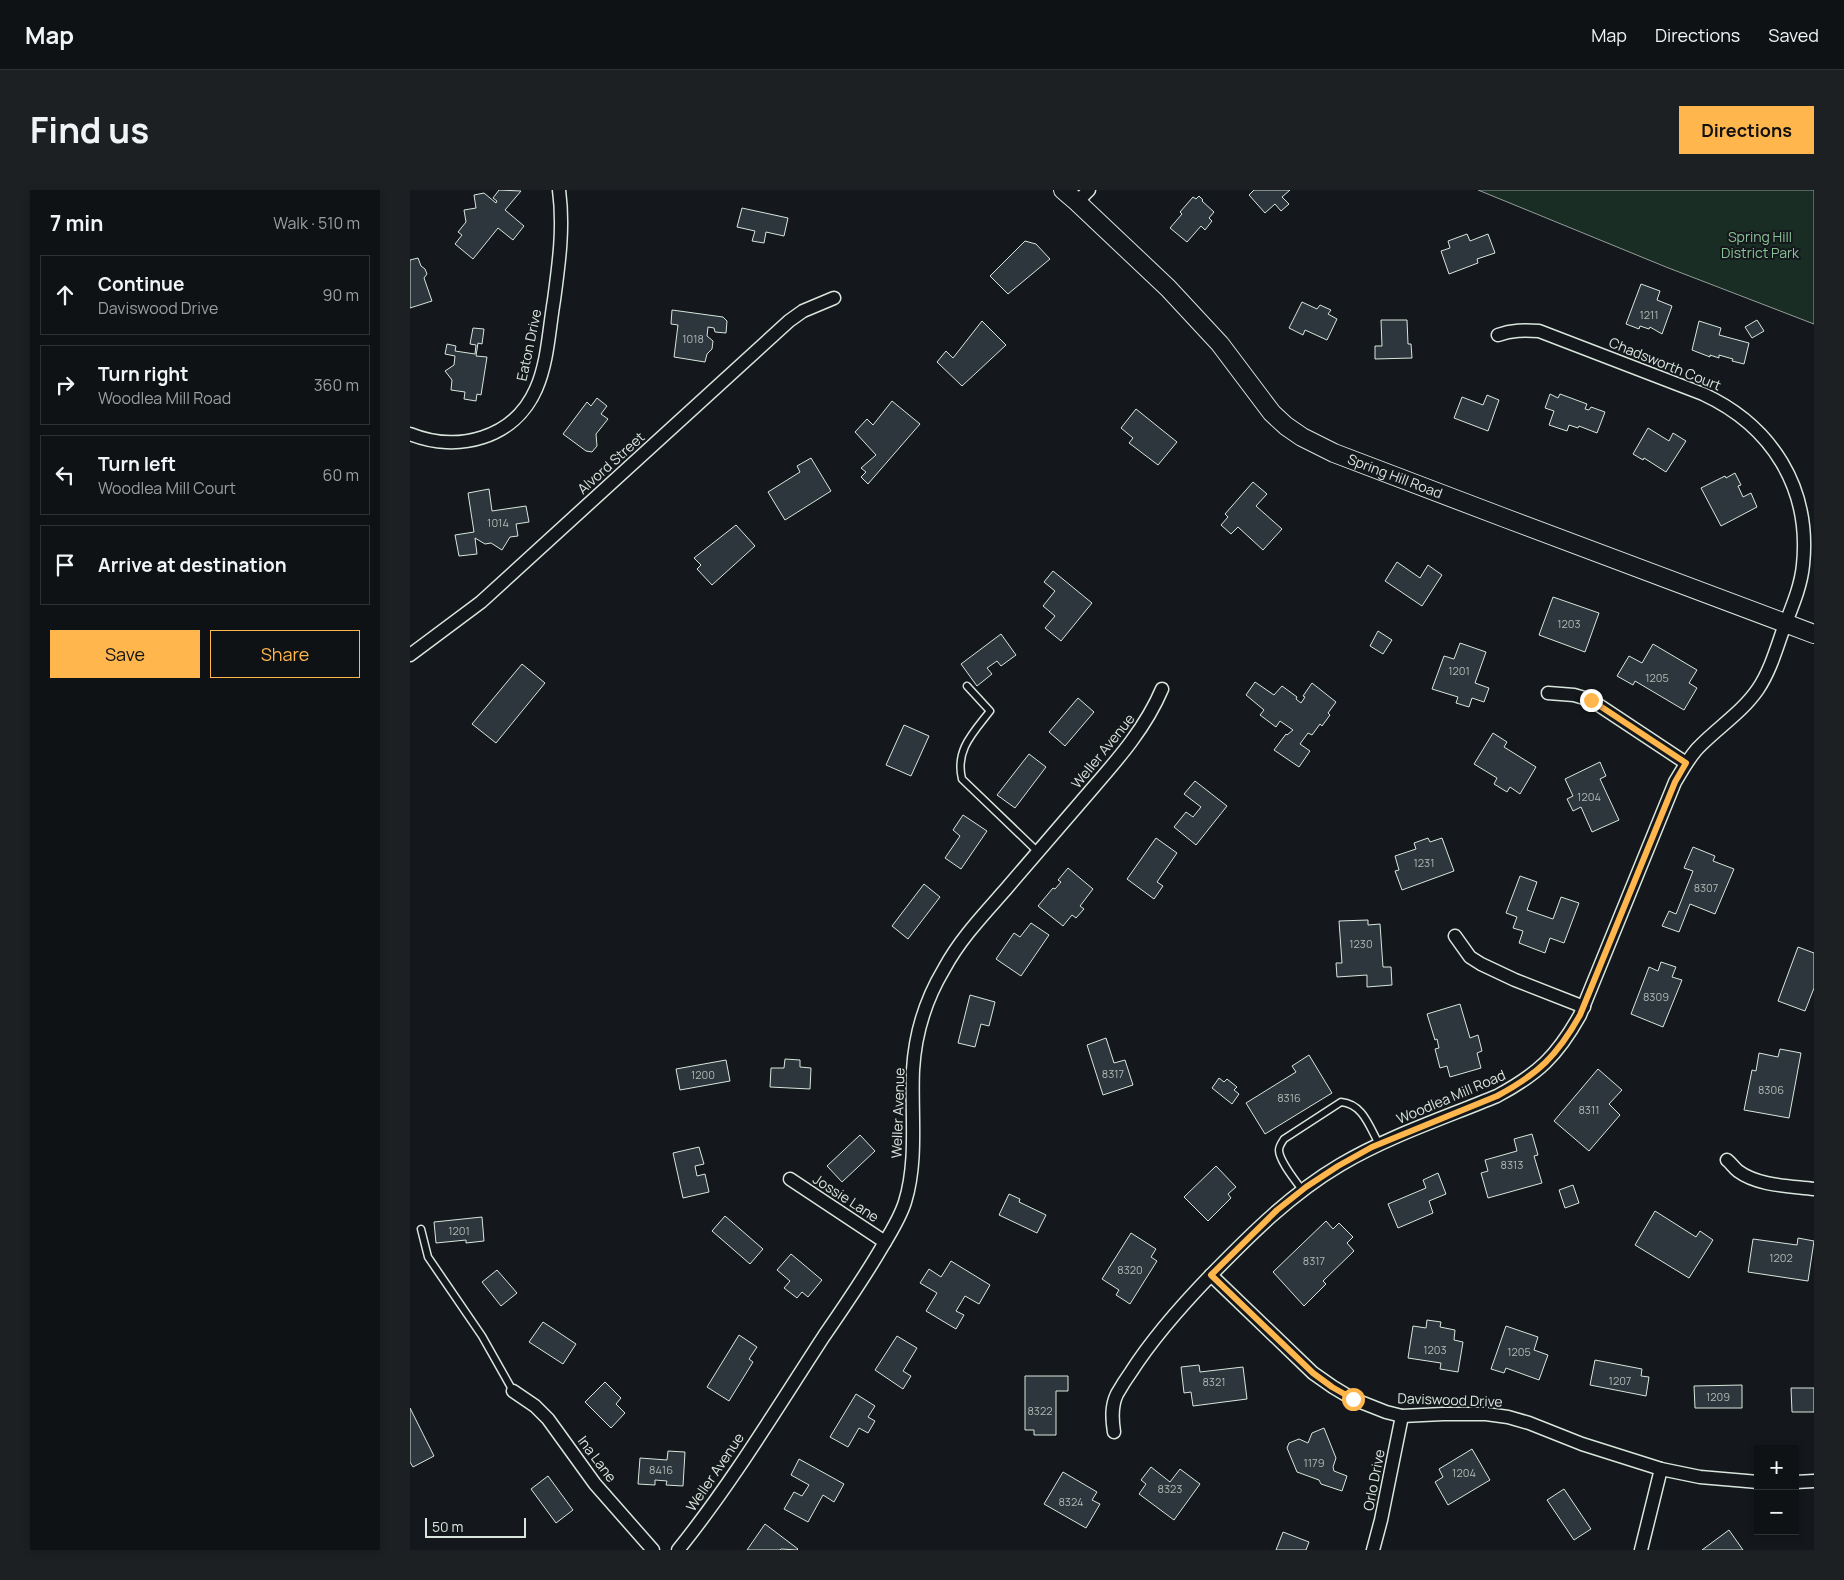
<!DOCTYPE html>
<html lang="en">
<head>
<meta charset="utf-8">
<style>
  :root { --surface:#0f1215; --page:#1d2022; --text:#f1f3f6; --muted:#9b9ea0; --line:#2f3234; --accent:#ffb74d }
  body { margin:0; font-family:Manrope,sans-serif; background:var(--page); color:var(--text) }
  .controls { position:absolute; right:15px; bottom:15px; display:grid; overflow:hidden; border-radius:0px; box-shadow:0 2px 8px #0003 }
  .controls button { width:45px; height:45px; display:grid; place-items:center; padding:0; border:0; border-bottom:1px solid var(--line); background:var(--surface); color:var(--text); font:25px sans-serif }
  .scale { position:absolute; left:15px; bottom:12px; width:101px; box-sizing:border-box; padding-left:5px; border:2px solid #d8e6dc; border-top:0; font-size:14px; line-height:18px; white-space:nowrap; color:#d8e6dc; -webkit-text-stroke:4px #14181c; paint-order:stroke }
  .stop { position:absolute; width:15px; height:15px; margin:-11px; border:4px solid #ffb74d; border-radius:50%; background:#fff }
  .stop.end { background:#ffb74d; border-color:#fff; box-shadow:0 1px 5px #0008 }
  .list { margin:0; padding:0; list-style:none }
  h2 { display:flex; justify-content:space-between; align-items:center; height:65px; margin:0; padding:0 20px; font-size:21px }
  h2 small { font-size:16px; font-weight:400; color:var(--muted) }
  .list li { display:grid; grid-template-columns:32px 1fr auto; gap:15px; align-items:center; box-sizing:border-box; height:80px; margin:0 10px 10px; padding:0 10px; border:1px solid var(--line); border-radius:0px }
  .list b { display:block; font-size:19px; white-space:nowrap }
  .list p { margin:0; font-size:16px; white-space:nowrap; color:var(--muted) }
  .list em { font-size:16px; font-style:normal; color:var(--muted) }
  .actions { display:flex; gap:10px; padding:15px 20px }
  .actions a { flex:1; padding:11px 0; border:1px solid var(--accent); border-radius:0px; text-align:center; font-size:18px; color:var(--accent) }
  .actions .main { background:var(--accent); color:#111 }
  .icon { flex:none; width:28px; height:28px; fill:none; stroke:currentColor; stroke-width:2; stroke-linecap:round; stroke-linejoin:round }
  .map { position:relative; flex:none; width:1404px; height:1360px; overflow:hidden; border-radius:0px }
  header { display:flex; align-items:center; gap:30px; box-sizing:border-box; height:70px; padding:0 25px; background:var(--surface); border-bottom:1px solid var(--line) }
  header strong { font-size:24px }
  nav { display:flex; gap:28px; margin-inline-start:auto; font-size:18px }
  .intro { display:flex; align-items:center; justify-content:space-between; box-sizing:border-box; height:120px; padding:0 30px }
  h1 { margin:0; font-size:35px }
  .button { padding:12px 22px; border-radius:0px; background:var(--accent); color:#111; font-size:18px; font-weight:700 }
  main { display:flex; gap:30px; padding:0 30px }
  aside { flex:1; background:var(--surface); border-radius:0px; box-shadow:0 2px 8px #0003 }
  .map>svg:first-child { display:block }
  .green { fill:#1a2d24; stroke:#939e99 }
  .building { fill:#2c363c; stroke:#d8e6dc }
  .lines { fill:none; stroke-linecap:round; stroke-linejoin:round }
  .lane-casing { stroke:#d8e6dc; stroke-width:9 }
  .street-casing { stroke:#d8e6dc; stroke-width:15 }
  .secondary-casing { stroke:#d8e6dc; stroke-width:20 }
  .lane { stroke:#14181c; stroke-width:6 }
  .street { stroke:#14181c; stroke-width:12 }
  .secondary { stroke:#14181c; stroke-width:18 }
  .route { stroke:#ffb74d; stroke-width:6 }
  .labels { text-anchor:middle; stroke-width:4; stroke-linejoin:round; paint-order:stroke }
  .number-label { font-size:11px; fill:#adbab4 }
  .park-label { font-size:14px; fill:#8ac095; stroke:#14181c }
  .street-label { font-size:14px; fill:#d8e6dc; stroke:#14181c }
</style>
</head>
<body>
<header>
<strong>Map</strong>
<nav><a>Map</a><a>Directions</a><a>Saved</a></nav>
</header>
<div class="intro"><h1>Find us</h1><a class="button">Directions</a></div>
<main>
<aside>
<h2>7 min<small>Walk · 510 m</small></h2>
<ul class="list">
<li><svg class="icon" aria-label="ahead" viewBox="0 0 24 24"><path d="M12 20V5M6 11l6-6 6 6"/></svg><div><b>Continue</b><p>Daviswood Drive</p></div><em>90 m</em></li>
<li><svg class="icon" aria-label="right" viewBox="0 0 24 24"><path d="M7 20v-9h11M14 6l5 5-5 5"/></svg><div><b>Turn right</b><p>Woodlea Mill Road</p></div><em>360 m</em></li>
<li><svg class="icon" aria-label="left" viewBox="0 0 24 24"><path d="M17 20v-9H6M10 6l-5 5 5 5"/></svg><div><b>Turn left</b><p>Woodlea Mill Court</p></div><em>60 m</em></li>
<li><svg class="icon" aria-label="arrive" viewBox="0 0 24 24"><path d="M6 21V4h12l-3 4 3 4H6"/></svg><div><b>Arrive at destination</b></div></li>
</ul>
<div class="actions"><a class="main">Save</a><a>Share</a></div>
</aside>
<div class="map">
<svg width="1404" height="1360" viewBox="0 0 1404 1360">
  <rect width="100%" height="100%" fill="#14181c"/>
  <path class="green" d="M1068,0h336v134l-148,-57z"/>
  <g class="building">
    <path d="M89,0l22,1 -16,19 19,16 -11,14 -15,-12 -25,31 -18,-15 7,-9 -4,-3 8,-10 -2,-12 12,-2 -2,-13 10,-2 12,10 1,-2 -4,-3z"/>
    <path d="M844,0h36l-8,7 7,7 -8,7 -6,-7 -10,9 -16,-18z"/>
    <path d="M789,6l4,4 -1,1 12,11 -5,6 3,3 -7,9 -4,-4 -14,16 -17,-14 12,-14 -2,-2 13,-15 3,2z"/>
    <path d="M332,18l46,10 -4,18 -18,-4 -2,11 -12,-2 3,-10 -18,-4z"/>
    <path d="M1057,44l3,7 18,-7 7,19 -18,6 1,4 -29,11 -8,-23 9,-3 -2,-7z"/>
    <path d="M615,51l11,3 14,15 -42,35 -18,-18z"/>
    <path d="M8,68l3,8 4,3 2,5 -3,4 8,23 -22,7v-48z"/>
    <path d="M1231,94l19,7 -3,9 15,6 -10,28 -12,-7 -1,2 -9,-3 -1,3 -13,-5z"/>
    <path d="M892,112l15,7 3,-4 11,5 -3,4 9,5 -10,21 -22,-10 -2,5 -14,-7z"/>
    <path d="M262,120l51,7 4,4 -1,12 -11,-1 -1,-4 -6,-1 -1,9 6,5 -1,8 -5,5 -2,8 -31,-5 4,-32 -7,-1z"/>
    <path d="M971,130h26l1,24h3l1,14 -37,1v-13h7z"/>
    <path d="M1347,130l7,11 -12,7 -7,-11z"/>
    <path d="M572,131l24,24 -44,41 -25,-24 9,-11 7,7z"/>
    <path d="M1289,131l22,7 -2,7 30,8 -5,21 -12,-3 1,-2 -14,-4v3l-9,-3v2l-18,-7z"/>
    <path d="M63,138l11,1 -2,15 -4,-1 -2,13 11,1 -6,38 -4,-1 -1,7 -12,-2 1,-7 -14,-2 1,-10 -7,-9 9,-6 1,-9 -10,-2 2,-10 9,2 -1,5 20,3 1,-9 -6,-1z"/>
    <path d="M1140,204l8,4 2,-4 27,10 -2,5 4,1 2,-3 14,5 -8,21 -18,-7 -1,2 -9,-3 -2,6 -18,-6 5,-14 -9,-3z"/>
    <path d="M1077,205l12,5 -11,31 -34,-13 8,-21 21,8z"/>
    <path d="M187,208l10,8 -6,8 7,5 -12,15 1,12 -5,6 -6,-1 -23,-17 24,-32 4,4z"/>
    <path d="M482,211l28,23 -52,60 -7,-7 5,-5 -5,-4 15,-13 -21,-23 12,-13 6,6z"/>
    <path d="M726,219l41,33 -19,23 -29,-22 4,-5 -12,-10z"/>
    <path d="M1238,238l21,13 4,-8 13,8 -20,31 -22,-14 -1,2 -10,-6z"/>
    <path d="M401,268l20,33 -46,29 -17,-28 32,-20 -3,-6z"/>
    <path d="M1325,283l6,12 -3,1 5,11 8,-4 6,14 -36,19 -20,-38 24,-12 1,2z"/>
    <path d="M843,292l14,12 -11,12 26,23 -19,21 -25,-23 -7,7 -10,-9 7,-8 -3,-3z"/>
    <path d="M79,299l3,22 34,-5 3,16 -13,2 2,12 -8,1 -8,13 -11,-7 -6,1 -10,-6 2,16 -18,2 -4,-21 19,-3 -6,-39z"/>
    <path d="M326,335l19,21 -43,39 -15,-16 4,-4 -7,-7z"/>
    <path d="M987,372l23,16 8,-13 14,10 -20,31 -37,-25z"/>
    <path d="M643,381l39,32 -31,38 -16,-13 10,-12 -12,-10 12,-15 -11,-9z"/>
    <path d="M1143,407l46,16 -14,39 -46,-17z"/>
    <path d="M968,441l14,9 -9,14 -13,-8z"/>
    <path d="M591,444l15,21 -15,11 -4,-5 -10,7 5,6 -15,12 -16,-22z"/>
    <path d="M1050,453l26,9 -11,31 14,5 -5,14 -12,-4 -3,9 -13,-4 2,-6 -26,-8 12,-33 10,3z"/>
    <path d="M1243,454l44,26 -8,13 8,5 -13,22 -49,-29 -2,4 -16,-9 12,-20 13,7z"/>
    <path d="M112,474l23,19 -49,60 -24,-19z"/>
    <path d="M845,492l19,13 8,-9 15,11 -1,2 5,4 4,-6 -2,-1 9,-13 24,19 -8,11 2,2 -8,11 -2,-2 -8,11 -4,-2 -8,11 10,7 -11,16 -25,-17 12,-16 1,1 6,-5 -13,-9 -4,6 -16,-12 4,-5 -18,-15z"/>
    <path d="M668,508l16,14 -29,34 -16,-14z"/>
    <path d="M494,535l25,11 -18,40 -25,-11z"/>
    <path d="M1083,543l14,9 -3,5 32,20 -16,27 -10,-7 -3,5 -13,-8 3,-6 -23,-14z"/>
    <path d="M619,564l17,13 -31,41 -18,-13z"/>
    <path d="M1190,572l6,14 -6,3 19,41 -27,12 -11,-25 -8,4 -6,-12 6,-3 -8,-17z"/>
    <path d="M785,591l32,25 -31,39 -22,-18 12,-15 7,5 8,-10 -17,-13z"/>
    <path d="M553,625l24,16 -26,38 -16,-11 15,-22 -7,-6z"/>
    <path d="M746,648l21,15 -20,29 6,4 -9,13 -27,-20z"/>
    <path d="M1018,648l2,4 12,-4 12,33 -52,19 -7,-19 4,-1 -4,-14 21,-7 -2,-6z"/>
    <path d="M1283,657l22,9 -2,5 21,8 -19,45 -25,-10 -11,28 -17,-6 7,-15 7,3 17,-43 -9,-3z"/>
    <path d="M658,678l25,21 -13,17 4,3 -8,9 -4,-3 -9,11 -25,-20 15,-18 2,1 6,-7 -3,-2z"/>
    <path d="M1110,686l17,6 -10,28 26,9 8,-22 18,6 -15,40 -14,-5 -5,15 -26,-10 4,-12 -10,-3 4,-11 -11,-4z"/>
    <path d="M514,694l16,13 -32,42 -16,-13z"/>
    <path d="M958,730v5l12,-1 3,43h8l1,18 -25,2v-12l-30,2 -1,-14h6l-3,-42z"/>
    <path d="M621,733l18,12 -28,41 -25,-17 18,-26 6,4z"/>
    <path d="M1388,757l16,6v35l-9,23 -27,-10z"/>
    <path d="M1251,772l15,5 -4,10 10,3 -19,47 -32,-13 18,-47 9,4z"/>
    <path d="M560,805l25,7 -6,24 -8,-2 -6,23 -17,-4z"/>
    <path d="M1050,814l10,34 8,-3 4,16 -5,2 4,15 -31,9 -3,-11 -7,2 -5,-19 4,-1 -2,-9 -2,1 -8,-26z"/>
    <path d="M696,848l8,25 11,-3 8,25 -30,10 -16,-50z"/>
    <path d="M1370,859l21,4 -12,65 -45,-8 8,-40 4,1 3,-18 19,4z"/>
    <path d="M899,865l23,38 -67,41 -19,-31 50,-31 -4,-6z"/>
    <path d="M375,869l15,1v7l11,1 -1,21 -40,-2 1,-19h13z"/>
    <path d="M316,870l4,21 -50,9 -4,-21z"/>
    <path d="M1188,879l24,21 -13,14 11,11 -31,36 -35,-30z"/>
    <path d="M809,888l5,4 3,-3 10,8 -3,3 5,4 -7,10 -20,-16z"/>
    <path d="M1122,944l6,21 -4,1 8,27 -54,15 -7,-25 7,-2 -3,-11 32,-9 -3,-12z"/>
    <path d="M450,945l15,16 -33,31 -15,-16z"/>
    <path d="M289,957l5,17 -9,2 2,10 8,-2 4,18 -26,6 -10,-45z"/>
    <path d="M806,976l20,21 -8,7 3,4 -23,23 -24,-24z"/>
    <path d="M1028,983l8,21 -17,7 4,12 -35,15 -10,-24 38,-16 -3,-8z"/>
    <path d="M1163,995l6,18 -14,5 -6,-18z"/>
    <path d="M599,1004l11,5 -1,3 27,13 -9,18 -38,-18z"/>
    <path d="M1245,1021l41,26 4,-6 13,9 -24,38 -54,-33z"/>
    <path d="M315,1026l38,33 -13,15 -38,-33z"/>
    <path d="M72,1027l2,24 -18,2v-3l-30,3 -2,-21z"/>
    <path d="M916,1031l7,8 6,-6 14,14 -6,6 7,8 -31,30 3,3 -22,22 -31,-34z"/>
    <path d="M721,1043l25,16 -5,8 6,4 -27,43 -14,-9 3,-5 -17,-11z"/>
    <path d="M1388,1048l16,3 -6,40 -60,-9 5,-33 44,6z"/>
    <path d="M381,1064l31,26 -14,17 -6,-5 -5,6 -13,-10 6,-7 -13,-11z"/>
    <path d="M541,1071l39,24 -11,19 -14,-8 -9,15 8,4 -8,14 -30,-18 11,-18 -17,-10 9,-14 12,8z"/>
    <path d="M87,1080l20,23 -16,13 -19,-24z"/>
    <path d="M1017,1130l14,2 -1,5 15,3 -1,10 9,2 -5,30 -18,-3 1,-6 -33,-5 5,-32 13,2z"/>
    <path d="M133,1132l33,22 -13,20 -34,-22z"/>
    <path d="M1096,1136l32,11 -4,13 14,5 -9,25 -33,-12 -2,5 -13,-4z"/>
    <path d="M329,1145l18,12 -8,12 4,3 -24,39 -22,-14z"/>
    <path d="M487,1146l20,12 -14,23 8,5 -8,13 -28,-19z"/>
    <path d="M1185,1170l47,9 -1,7 8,1 -3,19 -56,-11z"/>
    <path d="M789,1175l1,7 43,-5 4,32 -54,7 -2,-14 -7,1 -3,-26z"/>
    <path d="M615,1186h43v15h-12v44h-22v-5h-9z"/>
    <path d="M195,1192l16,16 -5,6 9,9 -14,15 -26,-26z"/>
    <path d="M1332,1195v23h-47l-1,-22z"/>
    <path d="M1381,1198h23v24h-22z"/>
    <path d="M446,1204l19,12 -7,11 7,4 -7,12 -9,-5 -11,19 -18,-10z"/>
    <path d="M0,1218l24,48 -21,11 -3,-5z"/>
    <path d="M914,1238l12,30 -3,9 1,4 13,5 -5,15 -21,-7 -2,-4 -22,-8 -10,-24 2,-5 10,-4 9,4 4,-10z"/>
    <path d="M1062,1259l18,31 -42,25 -13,-23 8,-5 -4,-8z"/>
    <path d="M258,1261l17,1 -2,34 -17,-1 1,-4 -12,-1v5l-17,-1 2,-26 27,2z"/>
    <path d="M389,1269l45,25 -10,18 -11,-7 -15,27 -24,-13 10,-17 8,4 7,-11 -18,-10z"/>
    <path d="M741,1277l19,15 10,-13 20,15 -26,36 -35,-26 7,-10 -5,-4z"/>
    <path d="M653,1282l34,20 -5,8 8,4 -14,24 -42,-24z"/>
    <path d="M138,1286l25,34 -17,13 -25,-34z"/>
    <path d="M1154,1299l27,40 -17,11 -27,-40z"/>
    <path d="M355,1334l33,25 -1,1 -16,-1 -1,1h-33z"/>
    <path d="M1319,1340l14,20h-41z"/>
    <path d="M873,1342l26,10 -3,8h-30z"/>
  </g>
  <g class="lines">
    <defs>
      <g id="lane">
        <path d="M557,496l23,25c-17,22 -35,39 -28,68l76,73"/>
        <path d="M892,1000c-6,-9 -23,-29 -23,-40 0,-4 3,-8 5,-11l57,-37c22,2 28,24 38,42"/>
        <path d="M11,1039l7,28 54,79 31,55"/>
      </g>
      <g id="street">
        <path d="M667,12l12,-12"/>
        <path d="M0,244c47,19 104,5 126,-45 12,-27 13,-60 18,-89 5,-37 10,-73 5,-110"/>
        <path d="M0,465l71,-53 308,-281 14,-10 31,-13"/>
        <path d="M1138,503l26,2 17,5 95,63"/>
        <path d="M1045,746l15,21 11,7 34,16 69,27"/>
        <path d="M1317,970c4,3 7,8 11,11 20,15 52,15 76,18"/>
        <path d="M380,989l95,63"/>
        <path d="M801,1085l102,98 20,14 20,12 33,13 16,4 41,-2h43l22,3 21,6 53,21 79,25 39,8 58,5"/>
        <path d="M103,1201l22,15 13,13 47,65 58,66"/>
        <path d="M704,1242c-2,-13 -3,-26 3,-38 4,-7 9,-15 14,-22 23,-36 51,-67 80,-97 40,-41 80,-81 129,-110 49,-29 104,-47 157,-69 41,-22 60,-40 83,-81l95,-233c8,-13 15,-27 26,-37 19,-19 42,-34 57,-56 12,-18 18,-39 25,-59 8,-21 18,-43 20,-65 8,-77 -31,-139 -100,-171l-164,-63c-15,-1 -27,-1 -41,4"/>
        <path d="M1385,1292l19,-1"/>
        <path d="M268,1360c54,-67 99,-142 146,-214 20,-29 40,-58 58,-89 9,-15 18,-29 23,-45 13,-42 6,-89 8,-132 2,-35 13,-71 31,-101 16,-30 40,-55 62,-80 29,-34 58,-67 86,-100 27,-31 54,-62 70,-100"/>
        <path d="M963,1360l8,-30 21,-104"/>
        <path d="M1231,1360l20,-81"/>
      </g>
      <g id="secondary">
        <path id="s1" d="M653,0l14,12 91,86 52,56 52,69 14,13 16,11 32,16 171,65 309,116"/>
      </g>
    </defs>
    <use href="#lane" class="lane-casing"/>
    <use href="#street" class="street-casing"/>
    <use href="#secondary" class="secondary-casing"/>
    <use href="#lane" class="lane"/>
    <use href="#street" class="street"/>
    <use href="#secondary" class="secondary"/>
  </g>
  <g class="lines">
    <path class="route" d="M943,1209l-21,-12 -19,-14 -102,-98 66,-65 29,-23 32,-21 34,-19 125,-51c41,-22 60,-40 83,-81l95,-233 11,-19 -95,-63"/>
  </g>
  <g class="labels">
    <g class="number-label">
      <text x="1239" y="129">1211</text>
      <text x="283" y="153">1018</text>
      <text x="88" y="337">1014</text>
      <text x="1159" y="438">1203</text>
      <text x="1049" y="485">1201</text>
      <text x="1247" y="492">1205</text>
      <text x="1179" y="611">1204</text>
      <text x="1014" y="677">1231</text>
      <text x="1296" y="702">8307</text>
      <text x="951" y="758">1230</text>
      <text x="1246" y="811">8309</text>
      <text x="703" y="888">8317</text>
      <text x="293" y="889">1200</text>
      <text x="1361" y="904">8306</text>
      <text x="879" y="912">8316</text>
      <text x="1179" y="924">8311</text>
      <text x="1102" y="979">8313</text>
      <text x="49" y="1045">1201</text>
      <text x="1371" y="1072">1202</text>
      <text x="904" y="1075">8317</text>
      <text x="720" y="1084">8320</text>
      <text x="1025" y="1164">1203</text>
      <text x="1109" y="1166">1205</text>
      <text x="1210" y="1195">1207</text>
      <text x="804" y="1196">8321</text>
      <text x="1308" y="1211">1209</text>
      <text x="630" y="1225">8322</text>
      <text x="904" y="1277">1179</text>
      <text x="251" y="1284">8416</text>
      <text x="1054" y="1287">1204</text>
      <text x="760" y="1303">8323</text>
      <text x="661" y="1316">8324</text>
    </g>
    <g class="park-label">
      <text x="1350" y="52">Spring Hill<tspan x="1350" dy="16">District Park</tspan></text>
    </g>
    <g class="street-label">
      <text transform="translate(119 155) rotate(-78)" y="5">Eaton Drive</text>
      <text transform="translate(1255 174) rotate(22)" y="5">Chadsworth Court</text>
      <text transform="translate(201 273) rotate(-42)" y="5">Alvord Street</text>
      <text dy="5" stroke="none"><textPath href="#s1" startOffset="446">Spring Hill Road</textPath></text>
      <text transform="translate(693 561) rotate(-51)" y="5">Weller Avenue</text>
      <text transform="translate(1041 907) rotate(-23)" y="5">Woodlea Mill Road</text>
      <text transform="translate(488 923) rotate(-88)" y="5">Weller Avenue</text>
      <text transform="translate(436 1008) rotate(33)" y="5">Jossie Lane</text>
      <text transform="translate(1040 1210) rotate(2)" y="5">Daviswood Drive</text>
      <text transform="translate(187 1269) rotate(53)" y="5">Ina Lane</text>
      <text transform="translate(305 1282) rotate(-56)" y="5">Weller Avenue</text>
      <text transform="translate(964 1290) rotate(-79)" y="5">Orlo Drive</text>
    </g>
  </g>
</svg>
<div class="controls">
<button>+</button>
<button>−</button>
</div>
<div class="scale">50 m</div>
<div class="stop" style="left:943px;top:1209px"></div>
<div class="stop end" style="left:1181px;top:510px"></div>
</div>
</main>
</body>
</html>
